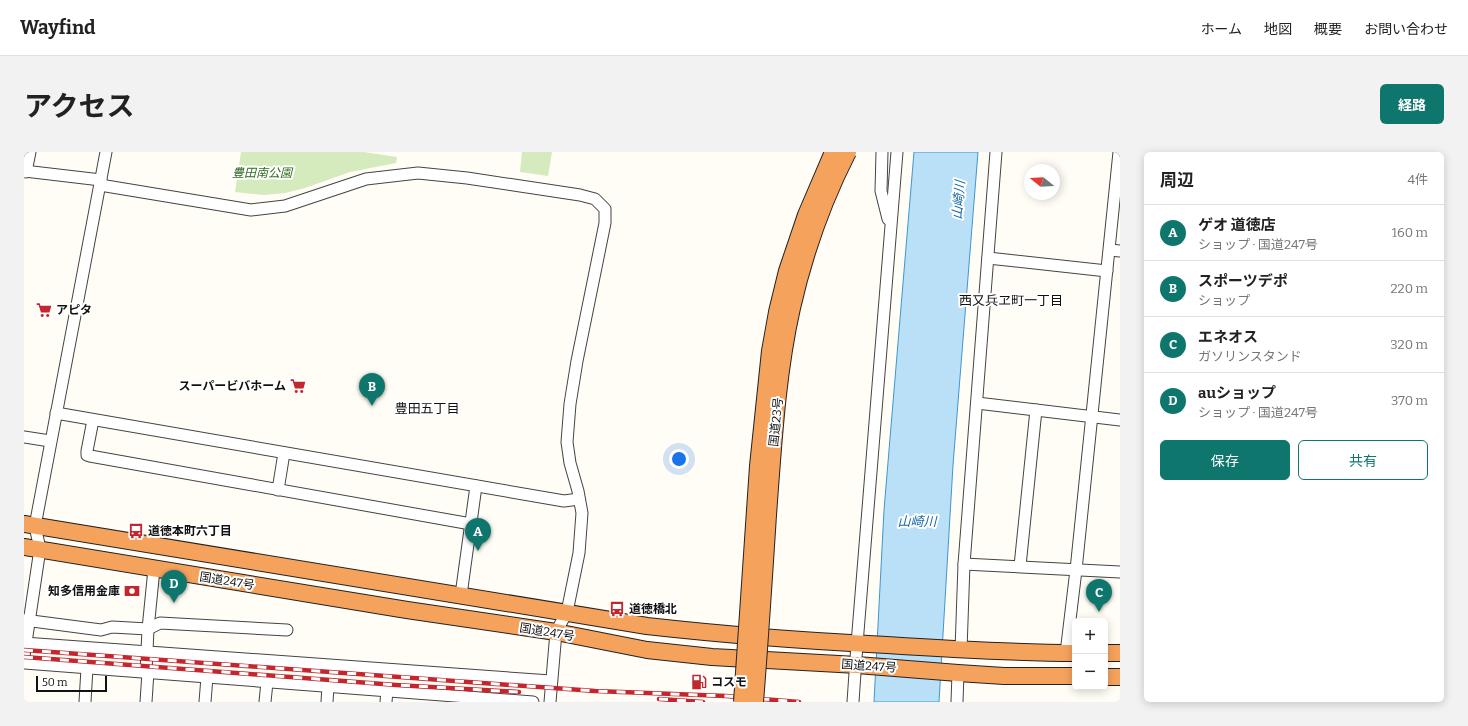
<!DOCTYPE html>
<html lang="ja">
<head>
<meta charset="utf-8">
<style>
  :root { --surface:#fff; --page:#f2f2f2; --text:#222; --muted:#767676; --line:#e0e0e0; --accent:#0f766e }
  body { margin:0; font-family:Bitter,"Noto Sans JP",serif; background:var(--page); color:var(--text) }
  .controls { position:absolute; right:12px; bottom:12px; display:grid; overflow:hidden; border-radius:6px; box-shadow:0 2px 10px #0003 }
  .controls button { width:36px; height:36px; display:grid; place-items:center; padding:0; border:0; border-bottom:1px solid var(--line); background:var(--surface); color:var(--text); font:20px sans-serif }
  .compass { position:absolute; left:1000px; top:12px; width:36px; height:36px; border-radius:50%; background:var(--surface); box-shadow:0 2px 10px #0003; rotate:288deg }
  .scale { position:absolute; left:12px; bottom:10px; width:71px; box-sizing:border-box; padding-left:4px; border:2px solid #111; border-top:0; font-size:11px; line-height:14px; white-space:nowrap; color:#111; -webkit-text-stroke:3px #fff; paint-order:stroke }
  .you { position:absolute; left:655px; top:307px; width:14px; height:14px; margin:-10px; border:3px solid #fff; border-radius:50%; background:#1a73e8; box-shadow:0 0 0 6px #1a73e833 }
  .badge { display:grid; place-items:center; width:26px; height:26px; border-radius:50%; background:var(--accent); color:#fff; font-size:13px; font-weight:700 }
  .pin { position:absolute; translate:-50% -33px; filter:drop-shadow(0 1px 2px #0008) }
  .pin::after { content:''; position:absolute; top:21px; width:14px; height:12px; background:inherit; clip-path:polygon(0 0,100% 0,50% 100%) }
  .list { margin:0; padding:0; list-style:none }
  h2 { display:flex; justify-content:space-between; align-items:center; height:52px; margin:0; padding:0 16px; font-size:17px }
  h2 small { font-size:13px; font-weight:400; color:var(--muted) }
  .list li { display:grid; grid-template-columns:26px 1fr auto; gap:12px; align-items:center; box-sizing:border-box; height:56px; padding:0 16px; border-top:1px solid var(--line) }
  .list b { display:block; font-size:15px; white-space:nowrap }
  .list p { margin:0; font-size:13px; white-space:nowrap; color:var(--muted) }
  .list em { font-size:13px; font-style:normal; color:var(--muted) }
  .actions { display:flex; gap:8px; padding:12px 16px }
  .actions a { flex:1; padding:9px 0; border:1px solid var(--accent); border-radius:6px; text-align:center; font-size:14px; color:var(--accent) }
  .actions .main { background:var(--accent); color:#fff }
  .map { position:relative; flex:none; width:1096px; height:550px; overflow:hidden; border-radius:6px }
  header { display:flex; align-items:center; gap:24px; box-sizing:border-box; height:56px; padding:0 20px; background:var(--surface); border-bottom:1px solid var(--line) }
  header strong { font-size:19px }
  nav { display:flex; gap:22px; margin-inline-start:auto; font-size:14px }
  .intro { display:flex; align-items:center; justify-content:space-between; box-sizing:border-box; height:96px; padding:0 24px }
  h1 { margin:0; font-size:28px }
  .button { padding:10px 18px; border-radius:6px; background:var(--accent); color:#fff; font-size:14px; font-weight:700 }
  main { display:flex; gap:24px; padding:0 24px }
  aside { flex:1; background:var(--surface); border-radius:6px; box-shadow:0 2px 10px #0003 }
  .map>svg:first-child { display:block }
  .green { fill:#d5ebbd }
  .water { fill:#b9e0f7; stroke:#3f96cf }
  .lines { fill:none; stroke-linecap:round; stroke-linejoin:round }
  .minor-casing { stroke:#444; stroke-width:13 }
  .highway-casing { stroke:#222; stroke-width:18 }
  .minor { stroke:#fff; stroke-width:11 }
  .highway { stroke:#f5a25d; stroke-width:16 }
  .rail-casing { stroke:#c4262e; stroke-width:4.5 }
  .rail { stroke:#fff; stroke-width:3; stroke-dasharray:9; stroke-linecap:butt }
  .highway-bridge-casing { stroke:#222; stroke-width:18; stroke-linecap:butt }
  .highway-bridge { stroke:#f5a25d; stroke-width:16 }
  .labels { text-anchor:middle; stroke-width:4; stroke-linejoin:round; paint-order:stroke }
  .park-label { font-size:12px; font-style:italic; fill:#2f6b1f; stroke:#fff }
  .poi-label { font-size:12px; font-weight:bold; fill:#111; stroke:#fff; text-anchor:start }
  .street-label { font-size:12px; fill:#111; stroke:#fff }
  .water-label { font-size:13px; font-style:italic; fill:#1768a6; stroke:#fff }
  .neighbourhood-label { font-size:13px; fill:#111; stroke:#fff }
</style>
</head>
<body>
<header>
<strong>Wayfind</strong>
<nav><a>ホーム</a><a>地図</a><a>概要</a><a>お問い合わせ</a></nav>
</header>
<div class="intro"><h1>アクセス</h1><a class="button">経路</a></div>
<main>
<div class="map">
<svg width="1096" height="550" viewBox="0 0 1096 550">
  <rect width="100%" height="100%" fill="#fffdf5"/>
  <g class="green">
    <path d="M217,0h123l33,5 -1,6 -46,9 -45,16 -20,5 -21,2 -29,-3z"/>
    <path d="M498,0h30l-4,24 -28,-4z"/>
  </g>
  <path class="water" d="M890,0h64l-25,313 -14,237h-65l10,-192z"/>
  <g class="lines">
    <defs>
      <g id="minor">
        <path d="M858,0l-1,39 7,28"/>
        <path d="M0,19l77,9"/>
        <path d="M2,20l4,-20"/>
        <path d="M76,33l151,25 34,-4 81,-27 52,-6 49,5 113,17 15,4 10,10v14l-28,138 -7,43 -3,38 3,21 8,28 4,22 -3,40 -12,59 -11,20 -6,70"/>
        <path d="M1086,98l10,1"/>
        <path d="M964,106l119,13"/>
        <path d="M953,251l143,17"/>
        <path d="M32,261l508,88 15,-2"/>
        <path d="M69,268l-6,31v4l3,1 381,68"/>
        <path d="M0,285l26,4"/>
        <path d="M254,338l6,-37"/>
        <path d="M940,412l156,8"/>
        <path d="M996,414l16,-156"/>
        <path d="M437,443l15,-109"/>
        <path d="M0,468l77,10 11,-3 36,2 12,-6 127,7"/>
        <path d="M0,491l527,38"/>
        <path d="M937,498l3,-86 32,-412"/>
        <path d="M1042,501l10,-83 43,-418"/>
        <path d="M0,504l16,-107 -5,-23 71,-374"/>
        <path d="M0,511l509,39"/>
        <path d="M122,520l2,-43 6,-60"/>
        <path d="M61,550l2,-34"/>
        <path d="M122,550l2,-30"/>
        <path d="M181,550l2,-25"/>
        <path d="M241,550l2,-20"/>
        <path d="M303,550l1,-16"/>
        <path d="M362,550l1,-11"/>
        <path d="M829,550l4,-58 40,-492"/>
        <path d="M933,550l1,-29"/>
      </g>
      <g id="highway">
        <path d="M0,372l623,102c80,9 160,15 240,19 62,4 125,8 188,8"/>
        <path d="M0,395l383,63 149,22 91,18 65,7 145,8 101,8 46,3h71"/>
        <path d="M1081,501h15"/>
        <path d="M1081,525h15"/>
      </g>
    </defs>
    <use href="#minor" class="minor-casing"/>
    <use href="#highway" class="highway-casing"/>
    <use href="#minor" class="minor"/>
    <use href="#highway" class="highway"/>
    <defs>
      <g id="rail">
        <path d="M0,498l571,41 131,5 73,6"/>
        <path d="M0,505l372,28 123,7"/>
        <path d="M635,547l44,3"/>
      </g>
    </defs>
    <use href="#rail" class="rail-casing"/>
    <use href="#rail" class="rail"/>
    <defs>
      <g id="highway-bridge">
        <path d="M718,550l16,-236 12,-115 7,-39 10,-41 19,-56 27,-63"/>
        <path d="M731,550c5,-62 9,-125 13,-187 5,-67 9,-141 24,-207 12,-53 31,-107 56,-156"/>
      </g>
    </defs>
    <use href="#highway-bridge" class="highway-bridge-casing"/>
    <use href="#highway-bridge" class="highway-bridge"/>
  </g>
  <defs>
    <symbol id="supermarket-bare" viewBox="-9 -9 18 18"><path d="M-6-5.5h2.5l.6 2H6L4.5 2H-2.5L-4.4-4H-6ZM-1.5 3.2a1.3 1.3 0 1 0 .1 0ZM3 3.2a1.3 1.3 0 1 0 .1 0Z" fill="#c4262e" stroke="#fff" stroke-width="2.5" paint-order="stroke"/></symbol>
    <symbol id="bus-bare" viewBox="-9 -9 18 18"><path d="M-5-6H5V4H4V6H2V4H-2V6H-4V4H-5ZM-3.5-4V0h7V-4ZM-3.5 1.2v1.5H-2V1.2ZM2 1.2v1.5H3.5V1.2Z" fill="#c4262e" stroke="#fff" stroke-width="2.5" paint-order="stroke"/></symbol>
    <symbol id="bank-bare" viewBox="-9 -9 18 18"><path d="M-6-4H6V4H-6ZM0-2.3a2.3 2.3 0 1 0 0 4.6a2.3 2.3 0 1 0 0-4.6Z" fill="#c4262e" stroke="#fff" stroke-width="2.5" paint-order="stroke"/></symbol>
    <symbol id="fuel-bare" viewBox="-9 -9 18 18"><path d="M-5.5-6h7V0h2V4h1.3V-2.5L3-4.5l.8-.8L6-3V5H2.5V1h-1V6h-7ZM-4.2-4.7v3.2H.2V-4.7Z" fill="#c4262e" stroke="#fff" stroke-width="2.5" paint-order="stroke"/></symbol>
  </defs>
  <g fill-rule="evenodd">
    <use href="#supermarket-bare" x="9" y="147" width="22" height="22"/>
    <use href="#supermarket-bare" x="263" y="223" width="22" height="22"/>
    <use href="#bus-bare" x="101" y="368" width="22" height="22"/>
    <use href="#bank-bare" x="97" y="428" width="22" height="22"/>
    <use href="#bus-bare" x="582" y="446" width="22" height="22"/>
    <use href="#fuel-bare" x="664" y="519" width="22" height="22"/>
  </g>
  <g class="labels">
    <g class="park-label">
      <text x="238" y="25">豊田南公園</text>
    </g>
    <g class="poi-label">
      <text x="32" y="162">アピタ</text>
      <text x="262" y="238" text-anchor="end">スーパービバホーム</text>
      <text x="124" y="383">道徳本町六丁目</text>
      <text x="96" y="443" text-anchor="end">知多信用金庫</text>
      <text x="605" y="461">道徳橋北</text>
      <text x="687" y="534">コスモ</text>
    </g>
    <g class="street-label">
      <text transform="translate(752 270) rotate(-84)" y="4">国道23号</text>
      <text transform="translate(203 429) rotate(9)" y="4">国道247号</text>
      <text transform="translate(523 480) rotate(9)" y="4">国道247号</text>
      <text transform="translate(845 514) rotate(4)" y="4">国道247号</text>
    </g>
    <g class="water-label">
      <text transform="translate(934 48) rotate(-85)" y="5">山崎川</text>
      <text x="893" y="374">山崎川</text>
    </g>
    <g class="neighbourhood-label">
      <text x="987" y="153">西又兵ヱ町一丁目</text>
      <text x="403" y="261">豊田五丁目</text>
    </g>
  </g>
</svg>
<div class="controls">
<button>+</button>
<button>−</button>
</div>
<svg class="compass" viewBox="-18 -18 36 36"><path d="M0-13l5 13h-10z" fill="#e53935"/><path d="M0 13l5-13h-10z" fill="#767676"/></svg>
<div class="scale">50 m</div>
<div class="you"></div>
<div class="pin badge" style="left:454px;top:399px">A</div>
<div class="pin badge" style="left:348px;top:254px">B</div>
<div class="pin badge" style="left:1075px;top:460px">C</div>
<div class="pin badge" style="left:150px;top:451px">D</div>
</div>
<aside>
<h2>周辺<small>4件</small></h2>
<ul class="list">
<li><span class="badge">A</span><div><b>ゲオ 道徳店</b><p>ショップ · 国道247号</p></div><em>160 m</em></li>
<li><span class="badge">B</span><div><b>スポーツデポ</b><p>ショップ</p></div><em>220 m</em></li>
<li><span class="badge">C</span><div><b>エネオス</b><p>ガソリンスタンド</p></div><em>320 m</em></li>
<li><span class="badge">D</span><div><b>auショップ</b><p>ショップ · 国道247号</p></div><em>370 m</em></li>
</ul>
<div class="actions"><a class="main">保存</a><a>共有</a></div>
</aside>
</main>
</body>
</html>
